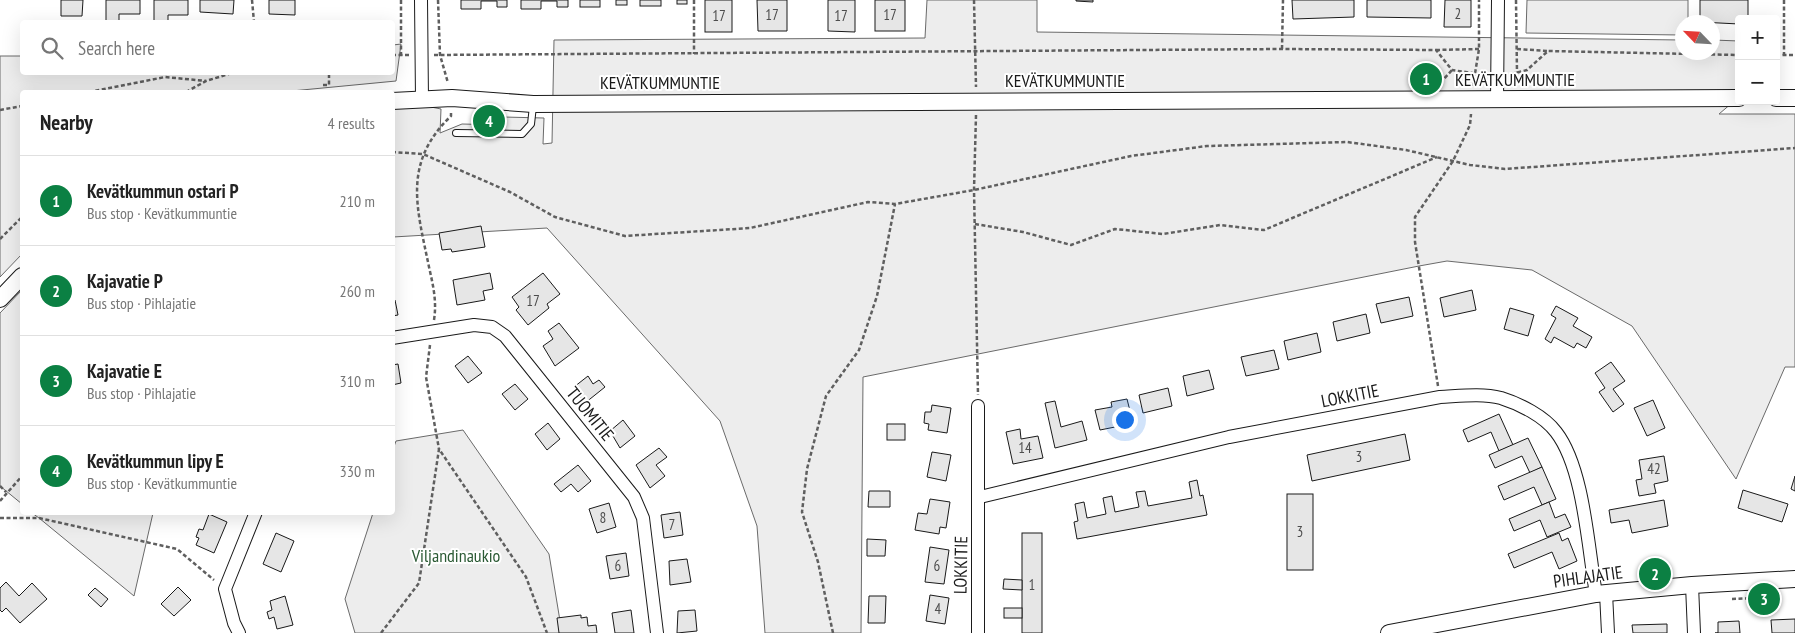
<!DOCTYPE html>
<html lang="en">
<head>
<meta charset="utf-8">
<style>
  :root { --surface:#fff; --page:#f6f6f6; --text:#222; --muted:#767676; --line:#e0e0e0; --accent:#0b8043 }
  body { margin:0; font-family:"PT Sans Narrow",sans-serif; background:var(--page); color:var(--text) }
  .controls { position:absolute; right:15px; top:15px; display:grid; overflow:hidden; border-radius:5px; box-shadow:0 5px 20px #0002 }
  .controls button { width:45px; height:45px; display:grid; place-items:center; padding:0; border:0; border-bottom:1px solid var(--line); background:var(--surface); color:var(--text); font:25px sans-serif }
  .compass { position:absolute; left:1675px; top:15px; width:45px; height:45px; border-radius:50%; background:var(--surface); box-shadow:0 5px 20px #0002; rotate:295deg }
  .you { position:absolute; left:1124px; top:419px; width:18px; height:18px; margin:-12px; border:4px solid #fff; border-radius:50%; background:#1a73e8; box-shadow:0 0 0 8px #1a73e833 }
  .badge { display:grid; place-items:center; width:32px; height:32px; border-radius:50%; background:var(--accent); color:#fff; font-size:16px; font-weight:700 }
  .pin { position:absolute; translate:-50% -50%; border:2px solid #fff; box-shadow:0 1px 5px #0006 }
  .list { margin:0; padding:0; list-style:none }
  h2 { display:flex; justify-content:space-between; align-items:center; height:65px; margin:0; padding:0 20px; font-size:21px }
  h2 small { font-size:16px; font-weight:400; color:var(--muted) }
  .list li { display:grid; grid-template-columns:32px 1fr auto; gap:15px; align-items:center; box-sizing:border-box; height:90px; padding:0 20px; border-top:1px solid var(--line) }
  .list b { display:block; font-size:19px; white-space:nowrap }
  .list p { margin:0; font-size:16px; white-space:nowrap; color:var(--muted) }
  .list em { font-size:16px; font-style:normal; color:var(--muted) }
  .icon { flex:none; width:28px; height:28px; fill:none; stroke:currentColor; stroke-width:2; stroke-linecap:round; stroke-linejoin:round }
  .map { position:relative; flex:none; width:1795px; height:633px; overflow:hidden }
  .search { position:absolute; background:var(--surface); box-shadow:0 5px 20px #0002; left:20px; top:20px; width:375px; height:55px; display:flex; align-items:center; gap:12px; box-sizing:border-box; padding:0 18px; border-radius:5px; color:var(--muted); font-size:19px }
  .panel { position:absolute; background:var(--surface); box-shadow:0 5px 20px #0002; left:20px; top:90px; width:375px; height:425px; border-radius:5px }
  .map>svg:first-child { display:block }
  .built { fill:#ededed; stroke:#6a6a6a }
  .building { fill:#e6e6e6; stroke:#1a1a1a }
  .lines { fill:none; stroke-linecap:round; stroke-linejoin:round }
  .service-casing { stroke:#1a1a1a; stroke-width:8 }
  .minor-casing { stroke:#1a1a1a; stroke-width:14 }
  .tertiary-casing { stroke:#1a1a1a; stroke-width:18 }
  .path { stroke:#5f5f5f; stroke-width:2.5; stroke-dasharray:4 2.5; stroke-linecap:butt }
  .service { stroke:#fff; stroke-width:6 }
  .minor { stroke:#fff; stroke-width:12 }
  .tertiary { stroke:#fff; stroke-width:16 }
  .labels { text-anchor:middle; stroke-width:4; stroke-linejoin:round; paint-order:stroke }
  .number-label { font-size:15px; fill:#4d4d4d }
  .street-label { font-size:18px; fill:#1a1a1a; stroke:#fff }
  .park-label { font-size:18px; fill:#2b5a34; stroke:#fff }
</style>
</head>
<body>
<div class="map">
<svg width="1795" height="633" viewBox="0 0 1795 633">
  <rect width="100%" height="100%" fill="#fff"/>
  <g class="built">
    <path d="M927,0h110v32l645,8v12h30l1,-12 26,1v56l-20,17h76v253h-10l-49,112 -104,-153 -100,-56 -85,-9 -28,5 -556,111 -2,256h-96l-8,-107 -37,-105 -173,-193 -154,9v-132l18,-2 30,6 -1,24 22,-9 40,1 1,-8 41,1 -1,26 9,-1 2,-103 371,-2z"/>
    <path d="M1527,0h161v22h-6v13l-156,-2z"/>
    <path d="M401,44l-5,37 -115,11h-259v162l-22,23v-221h22v16h370l1,-27z"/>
    <path d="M22,290v214l-22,-18v-173z"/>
    <path d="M463,430l86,124 13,79h-207l-10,-34 28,-86 19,-1v-60l4,-11z"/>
    <path d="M32,513h121l-19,83 -95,-78z"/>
  </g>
  <g class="building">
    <path d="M61,0h22l-1,16h-21z"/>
    <path d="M106,0h34v14h-21v8h-13z"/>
    <path d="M154,0h34v15h-20v7h-14z"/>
    <path d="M200,0h34l-1,14 -33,-2z"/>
    <path d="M269,0h26v15l-26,-1z"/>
    <path d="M461,0h46v7h-10v-6h-16v8h-20z"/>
    <path d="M521,0h47v7h-11v-6h-16v8h-20z"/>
    <rect x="580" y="0" width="20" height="7"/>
    <rect x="616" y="0" width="11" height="5"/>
    <rect x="640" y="0" width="21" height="6"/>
    <rect x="677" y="0" width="10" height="4"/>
    <rect x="705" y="0" width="27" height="32"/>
    <path d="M757,0h30v31h-29z"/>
    <path d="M828,0h27v32l-27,-1z"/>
    <rect x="875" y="0" width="30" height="31"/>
    <path d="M1076,0h17v2l-17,-1z"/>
    <path d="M1292,0h62v17l-61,2z"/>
    <path d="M1367,0h64v18l-64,-1z"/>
    <path d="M1445,0h26v27h-27z"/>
    <path d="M1700,0h48v19h-9v5l-39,-2z"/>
    <path d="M481,226l4,21 -33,5 -1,-3 -9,1 -3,-17z"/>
    <path d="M490,273l3,16 -10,2 2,9 -28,5 -4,-25z"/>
    <path d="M543,273l17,21 -13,10 2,4 -21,17 -12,-15 3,-3 -7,-10z"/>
    <path d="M1472,290l4,20 -32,7 -4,-19z"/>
    <path d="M1409,297l4,19 -32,7 -5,-19z"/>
    <path d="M392,300h3l3,15 -6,1z"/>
    <path d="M1556,306l22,12 -5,8 19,11 -6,11 -9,-5 -3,5 -20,-11 -3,6 -6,-4 11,-21 -5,-3z"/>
    <path d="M1510,308l24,7 -6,21 -24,-7z"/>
    <path d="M1366,314l4,19 -33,8 -4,-19z"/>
    <path d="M559,323l20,25 -24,18 -12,-20 10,-7 -5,-8z"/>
    <path d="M1317,333l4,19 -33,8 -4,-19z"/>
    <path d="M1274,350l5,19 -33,7 -5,-19z"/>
    <path d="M468,356l14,17 -14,10 -13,-17z"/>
    <path d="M1611,362l14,19 -12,8 11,15 -11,8 -14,-20 6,-4 -10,-15z"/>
    <path d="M398,364l3,19 -9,2v-20z"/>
    <path d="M1209,370l5,19 -27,7 -4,-20z"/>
    <path d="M588,376l5,8 6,-4 6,7 -20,16 -11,-16z"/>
    <path d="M515,384l13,15 -13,11 -13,-16z"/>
    <path d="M1168,388l4,18 -29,7 -4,-18z"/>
    <path d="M1127,399l4,16 -7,2 1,8 -25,5 -5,-20 17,-3 -1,-5z"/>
    <path d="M1653,400l12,28 -18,8 -13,-28z"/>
    <path d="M1055,401l6,26 21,-6 5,19 -32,8 -10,-45z"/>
    <path d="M932,405l19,3 -4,25 -19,-3 1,-6 -5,-1 1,-11h6z"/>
    <path d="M1499,414l14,31 -14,6 -8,-19 -23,10 -5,-12z"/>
    <path d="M623,420l12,16 -15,12 -10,-17z"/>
    <path d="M548,423l12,16 -13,11 -12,-16z"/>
    <rect x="887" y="424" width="18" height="16"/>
    <path d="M1020,429l1,10 17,-3 5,22 -30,6 -7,-32z"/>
    <path d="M1405,434l5,26 -98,21 -5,-26z"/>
    <path d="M1528,438l14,29 -12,6 -8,-17 -27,12 -6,-13z"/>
    <path d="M659,448l8,9 -11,8 9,11 -15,12 -14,-23z"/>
    <path d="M932,452l19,3 -5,26 -19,-4z"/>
    <path d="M1664,456l4,25 -14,3 2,9 -17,3 -3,-16 6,-1 -3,-19z"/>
    <path d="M578,465l13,16 -13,11 -7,-8 -10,8 -7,-8z"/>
    <path d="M1542,467l14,32 -14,6 -8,-18 -30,13 -6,-14z"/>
    <path d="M1795,476v15l-4,-2z"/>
    <path d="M1197,480l3,16 3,-1 4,20 -130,24 -3,-17 4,-1 -3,-17 9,-2 3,16 19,-4 -3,-16 9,-2 3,16 24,-5 -3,-15 9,-1 3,15 44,-8 -3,-16z"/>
    <path d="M1743,490l45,14 -6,18 -44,-14z"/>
    <path d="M869,491h21v16h-22z"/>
    <rect x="1287" y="494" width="26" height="76"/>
    <path d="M930,499l20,3 -4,26 -6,-1 -1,7 -24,-4 3,-17 9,1z"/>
    <path d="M1664,500l4,26 -36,7 -3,-13 -18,3 -2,-13z"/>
    <path d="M1549,502l6,16 10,-4 6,13 -24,10 -7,-17 -26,11 -5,-12z"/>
    <path d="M609,503l7,24 -19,6 -8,-24z"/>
    <path d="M680,512l3,23 -19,3 -3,-23z"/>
    <path d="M209,514l18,8 -13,31 -18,-8 3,-7 -3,-1 3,-8 4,1z"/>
    <path d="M276,533l18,8 -13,31 -18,-8z"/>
    <rect x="1022" y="533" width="20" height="100"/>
    <path d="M1559,533l3,8 6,-3 9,23 -18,8 -7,-17 -38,16 -6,-14z"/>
    <path d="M867,539l19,1 -1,16h-18z"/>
    <path d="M930,547l19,3 -5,34 -19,-2z"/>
    <path d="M626,553l3,23 -19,3 -4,-23z"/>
    <path d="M687,559l4,23 -21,3 -1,-24z"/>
    <path d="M1004,579l18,1v10l-19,-1z"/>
    <path d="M6,582l13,14 13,-13 15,16 -27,24 -14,-15 -4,4 -2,-2v-22z"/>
    <path d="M178,587l13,13 -17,16 -13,-12z"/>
    <path d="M95,588l13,11 -7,8 -13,-12z"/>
    <path d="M930,595l19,3 -4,26 -19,-3z"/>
    <path d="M285,596l8,29 -16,4 -3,-12 -5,2 -2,-7 5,-2 -2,-9z"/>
    <path d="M869,596h17l-1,27h-17z"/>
    <rect x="1004" y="608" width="18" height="10"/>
    <path d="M631,610l3,23h-19l-3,-20z"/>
    <path d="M695,610l2,21 -20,2 1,-22z"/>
    <path d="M581,615v3l6,-1 1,9 8,-1 1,8h-38l-2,-15z"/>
    <path d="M1795,619v14h-23l-1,-13z"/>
    <path d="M1739,621l1,12h-25h3v-11z"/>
    <path d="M1667,624v9h-34l-1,-8z"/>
  </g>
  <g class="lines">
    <defs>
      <path id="service" d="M456,133l66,1 9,-10 2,-18"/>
      <g id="minor">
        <path d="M421,0l1,99"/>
        <path d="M1497,100l1,-100"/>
        <path d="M392,338l82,-13 18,2 13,9 129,161 9,21 14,115"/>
        <path d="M978,406v227"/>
        <path d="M980,497l249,-60 211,-40c20,-1 42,-4 61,1 19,6 43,18 55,34 28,36 32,116 40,162"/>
        <path d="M1692,585l2,48"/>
        <path d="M1606,593l2,40"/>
        <path d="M239,633l-5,-10 -9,-34 31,-77"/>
      </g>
      <g id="tertiary">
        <path d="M1776,98h19"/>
        <path d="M392,101l60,-3 81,6 1206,-6"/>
        <path d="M0,299l22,-23"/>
        <path d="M1389,633l207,-39 96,-9 103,-6"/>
      </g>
    </defs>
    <use href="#service" class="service-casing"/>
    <use href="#minor" class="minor-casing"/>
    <use href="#tertiary" class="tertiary-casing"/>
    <g class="path">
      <path d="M252,0l2,22"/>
      <path d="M438,0l2,55 8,28"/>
      <path d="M694,0v54"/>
      <path d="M974,0l2,87"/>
      <path d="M1516,0l1,73"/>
      <path d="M1784,0v55"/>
      <path d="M1282,49l1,-49"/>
      <path d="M1517,49l31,2"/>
      <path d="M1436,50l43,-1"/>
      <path d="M392,55h17"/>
      <path d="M434,55l848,-6 154,1 16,20 33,5"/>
      <path d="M1776,55h19"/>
      <path d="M401,56v-56"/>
      <path d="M1511,74l16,-4 21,-19 191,4"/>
      <path d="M1426,79l17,1 9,-10"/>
      <path d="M323,85h6v-13"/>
      <path d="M1473,86l6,-37v-49"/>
      <path d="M89,92l76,-15 41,4"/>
      <path d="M186,92l20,-11 29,-9"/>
      <path d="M0,110l22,-4"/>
      <path d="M976,115l-2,75 4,205"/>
      <path d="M392,152l31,2 87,38 45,25 70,19 125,-8 118,-26 27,2 79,-14 157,-34 76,-10 140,-4 59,8 64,15 35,4 290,-21"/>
      <path d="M975,224l48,8 48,13 44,-16 48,5 57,-9 44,5 173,-73"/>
      <path d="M0,239l22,-22"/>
      <path d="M434,320c3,-19 -1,-35 -5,-53 -12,-59 -27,-104 22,-151v-3"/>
      <path d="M430,345l-4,32 13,72"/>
      <path d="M1438,386l-23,-144v-25l38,-56 17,-36 1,-11"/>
      <path d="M0,486l6,6"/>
      <path d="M0,501l22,-25"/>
      <path d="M0,518h39l138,31 37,31"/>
      <path d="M1732,599l42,-2"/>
      <path d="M381,633l38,-50 20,-134 87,128 21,56"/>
      <path d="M833,633l-15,-71 -16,-50 5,-43 19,-73 33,-46 18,-54 18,-92"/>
    </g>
    <use href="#service" class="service"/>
    <use href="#minor" class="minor"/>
    <use href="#tertiary" class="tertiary"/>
  </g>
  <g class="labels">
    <g class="number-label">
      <text x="1458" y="19">2</text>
      <text x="772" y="20">17</text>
      <text x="890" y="20">17</text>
      <text x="719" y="21">17</text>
      <text x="841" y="21">17</text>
      <text x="533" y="306">17</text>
      <text x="1025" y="453">14</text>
      <text x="1359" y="462">3</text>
      <text x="1654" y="474">42</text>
      <text x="603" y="523">8</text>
      <text x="672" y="530">7</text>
      <text x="1300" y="537">3</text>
      <text x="618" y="571">6</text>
      <text x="937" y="571">6</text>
      <text x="1032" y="590">1</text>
      <text x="938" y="614">4</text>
    </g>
    <g class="street-label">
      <text x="1515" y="86">KEVÄTKUMMUNTIE</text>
      <text x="1065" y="87">KEVÄTKUMMUNTIE</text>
      <text x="660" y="89">KEVÄTKUMMUNTIE</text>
      <text transform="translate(1350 396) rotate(-11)" y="6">LOKKITIE</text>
      <text transform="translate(590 414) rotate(51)" y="6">TUOMITIE</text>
      <text transform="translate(961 565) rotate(-89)" y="6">LOKKITIE</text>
      <text transform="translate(1588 577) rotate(-8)" y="6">PIHLAJATIE</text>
    </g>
    <g class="park-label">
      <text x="456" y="562">Viljandinaukio</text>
    </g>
  </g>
</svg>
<div class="controls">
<button>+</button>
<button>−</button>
</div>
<svg class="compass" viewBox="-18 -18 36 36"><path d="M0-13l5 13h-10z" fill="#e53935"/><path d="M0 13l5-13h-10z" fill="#767676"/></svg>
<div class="you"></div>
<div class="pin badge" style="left:1426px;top:79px">1</div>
<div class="pin badge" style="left:1655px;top:574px">2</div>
<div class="pin badge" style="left:1764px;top:599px">3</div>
<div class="pin badge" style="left:489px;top:121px">4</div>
<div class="search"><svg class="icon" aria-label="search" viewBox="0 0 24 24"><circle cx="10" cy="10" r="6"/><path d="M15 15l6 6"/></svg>Search here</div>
<section class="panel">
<h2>Nearby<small>4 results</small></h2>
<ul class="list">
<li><span class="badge">1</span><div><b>Kevätkummun ostari P</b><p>Bus stop · Kevätkummuntie</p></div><em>210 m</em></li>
<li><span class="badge">2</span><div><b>Kajavatie P</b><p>Bus stop · Pihlajatie</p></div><em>260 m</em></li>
<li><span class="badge">3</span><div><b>Kajavatie E</b><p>Bus stop · Pihlajatie</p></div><em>310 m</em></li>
<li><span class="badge">4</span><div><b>Kevätkummun lipy E</b><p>Bus stop · Kevätkummuntie</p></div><em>330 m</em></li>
</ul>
</section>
</div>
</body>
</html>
